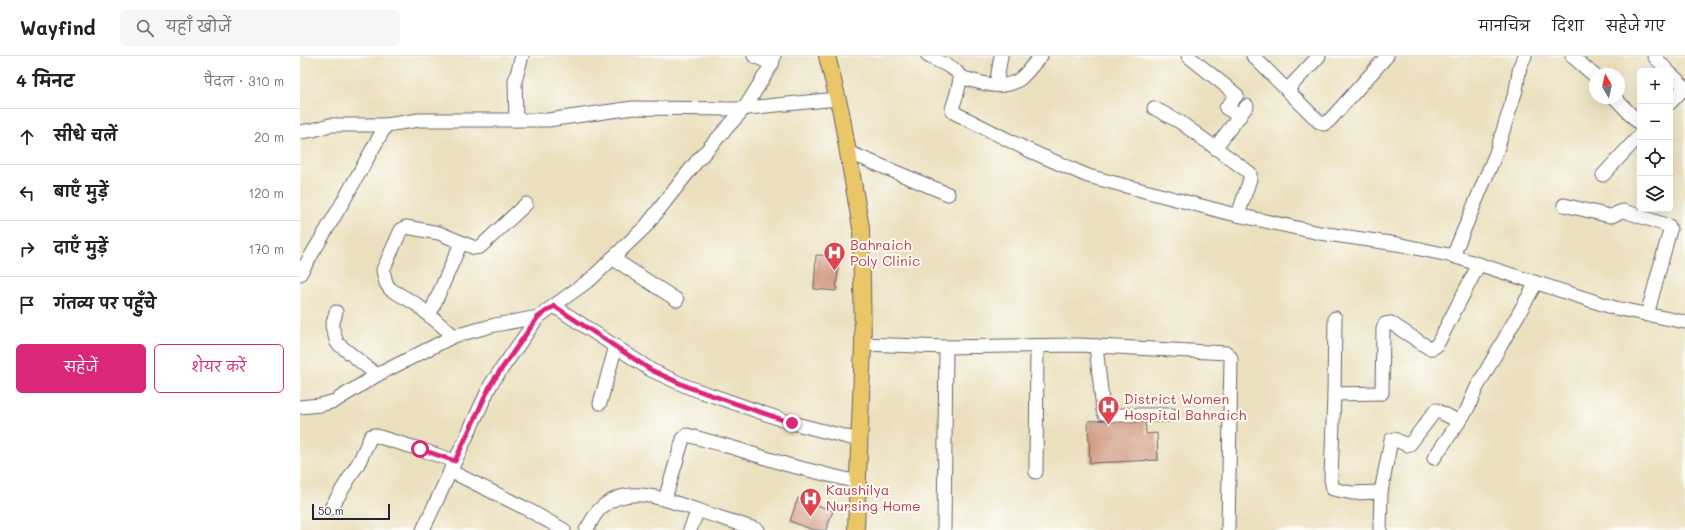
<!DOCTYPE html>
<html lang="hi">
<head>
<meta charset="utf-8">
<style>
  :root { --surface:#fff; --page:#f6f6f6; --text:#202124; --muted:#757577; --line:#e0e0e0; --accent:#db2777 }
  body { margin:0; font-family:Mali,"Playpen Sans Deva",sans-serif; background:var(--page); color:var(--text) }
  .controls { position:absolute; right:12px; top:12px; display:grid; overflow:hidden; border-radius:6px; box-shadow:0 4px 16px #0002 }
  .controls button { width:36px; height:36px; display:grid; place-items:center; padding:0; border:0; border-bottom:1px solid var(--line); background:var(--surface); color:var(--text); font:20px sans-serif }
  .compass { position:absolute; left:1289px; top:12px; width:36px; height:36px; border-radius:50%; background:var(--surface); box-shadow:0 4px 16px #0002; rotate:352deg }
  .scale { position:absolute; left:12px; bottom:10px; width:78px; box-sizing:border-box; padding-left:4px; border:2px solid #22223b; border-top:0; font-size:11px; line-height:14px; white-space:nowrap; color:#22223b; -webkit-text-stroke:3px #fdfcf7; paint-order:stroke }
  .stop { position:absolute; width:12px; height:12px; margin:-9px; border:3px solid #db2777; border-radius:50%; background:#fff }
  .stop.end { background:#db2777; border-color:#fff; box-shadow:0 1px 4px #0008 }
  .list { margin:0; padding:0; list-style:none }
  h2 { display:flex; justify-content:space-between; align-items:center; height:52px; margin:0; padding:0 16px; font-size:17px }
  h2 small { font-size:13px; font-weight:400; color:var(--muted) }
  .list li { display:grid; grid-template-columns:26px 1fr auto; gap:12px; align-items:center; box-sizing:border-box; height:56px; padding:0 16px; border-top:1px solid var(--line) }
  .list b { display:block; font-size:15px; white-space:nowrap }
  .list em { font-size:13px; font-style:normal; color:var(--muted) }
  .actions { display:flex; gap:8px; padding:12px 16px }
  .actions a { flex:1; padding:9px 0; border:1px solid var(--accent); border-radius:6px; text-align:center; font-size:14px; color:var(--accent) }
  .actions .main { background:var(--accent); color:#fff }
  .icon { flex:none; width:22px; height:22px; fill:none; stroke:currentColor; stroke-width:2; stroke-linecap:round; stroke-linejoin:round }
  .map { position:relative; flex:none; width:1385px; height:474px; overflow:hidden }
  header { display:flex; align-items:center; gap:24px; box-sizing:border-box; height:56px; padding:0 20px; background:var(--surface); border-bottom:1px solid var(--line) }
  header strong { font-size:19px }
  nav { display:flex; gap:22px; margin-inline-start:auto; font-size:14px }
  .search { width:280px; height:36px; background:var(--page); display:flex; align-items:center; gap:10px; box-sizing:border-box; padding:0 14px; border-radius:6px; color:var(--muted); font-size:15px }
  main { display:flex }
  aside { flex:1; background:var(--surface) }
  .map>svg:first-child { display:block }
  .building { fill:#cf967d }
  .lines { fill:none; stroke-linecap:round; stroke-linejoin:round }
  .minor-casing { stroke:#686469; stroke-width:15 }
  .major-casing { stroke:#686469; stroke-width:18 }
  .minor { stroke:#fff; stroke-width:13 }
  .major { stroke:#eac669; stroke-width:16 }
  .route { stroke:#db2777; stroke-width:5 }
  .labels { text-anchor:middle; stroke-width:4; stroke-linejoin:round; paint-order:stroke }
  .health-label { font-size:14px; fill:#be3a42; stroke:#fdfcf7; text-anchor:start }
</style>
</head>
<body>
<header>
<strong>Wayfind</strong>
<div class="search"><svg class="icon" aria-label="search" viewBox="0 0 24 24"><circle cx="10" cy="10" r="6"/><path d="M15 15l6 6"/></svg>यहाँ खोजें</div>
<nav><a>मानचित्र</a><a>दिशा</a><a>सहेजे गए</a></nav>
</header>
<main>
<aside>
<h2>4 मिनट<small>पैदल · 310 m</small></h2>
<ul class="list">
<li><svg class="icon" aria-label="ahead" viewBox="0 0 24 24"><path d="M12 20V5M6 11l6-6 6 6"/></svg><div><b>सीधे चलें</b></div><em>20 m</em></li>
<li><svg class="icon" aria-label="left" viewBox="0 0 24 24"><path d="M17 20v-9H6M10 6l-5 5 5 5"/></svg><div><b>बाएँ मुड़ें</b></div><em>120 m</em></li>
<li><svg class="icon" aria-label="right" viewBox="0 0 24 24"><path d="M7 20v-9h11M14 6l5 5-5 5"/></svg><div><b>दाएँ मुड़ें</b></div><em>170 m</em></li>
<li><svg class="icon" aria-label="arrive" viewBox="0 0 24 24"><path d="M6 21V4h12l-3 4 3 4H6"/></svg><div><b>गंतव्य पर पहुँचे</b></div></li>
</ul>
<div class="actions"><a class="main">सहेजें</a><a>शेयर करें</a></div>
</aside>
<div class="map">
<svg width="1385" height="474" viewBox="0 0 1385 474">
  <rect width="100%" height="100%" fill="#fdfcf7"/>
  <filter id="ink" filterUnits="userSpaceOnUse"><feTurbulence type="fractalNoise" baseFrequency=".025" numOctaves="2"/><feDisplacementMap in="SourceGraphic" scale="8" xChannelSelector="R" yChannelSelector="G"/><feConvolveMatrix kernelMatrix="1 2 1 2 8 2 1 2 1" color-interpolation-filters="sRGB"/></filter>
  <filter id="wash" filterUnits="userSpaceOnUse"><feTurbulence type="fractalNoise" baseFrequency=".012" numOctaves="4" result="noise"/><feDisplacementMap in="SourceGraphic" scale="16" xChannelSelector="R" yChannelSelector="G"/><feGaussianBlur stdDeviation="0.9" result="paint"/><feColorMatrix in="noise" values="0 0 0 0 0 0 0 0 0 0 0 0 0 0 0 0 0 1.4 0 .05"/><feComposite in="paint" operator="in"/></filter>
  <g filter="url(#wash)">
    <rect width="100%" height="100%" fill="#ebe0be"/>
    <g id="blocks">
      <g class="building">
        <path d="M516,199l23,1 -3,35 -22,-2z"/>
        <path d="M845,363l1,15 11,-1 1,27 -68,3 -2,-42z"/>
        <path d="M498,442l35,13 -7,19h-13l-23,-9z"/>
      </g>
    </g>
  </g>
  <g filter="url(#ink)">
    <use href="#blocks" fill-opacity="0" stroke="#686469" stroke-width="1"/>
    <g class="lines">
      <defs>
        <g id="minor">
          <path d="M454,0l18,8"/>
          <path d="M628,0c36,18 37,13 24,53l1,3 75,38 60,26 140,37 92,20 77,11 56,12 43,-103 20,-63 4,-24 5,-10"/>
          <path d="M888,0l49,39 -11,13 14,8"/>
          <path d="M953,0l66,66 5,2 5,-3 58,-65"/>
          <path d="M1272,0l23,20"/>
          <path d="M1354,0l14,15"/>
          <path d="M1370,17l15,14"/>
          <path d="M660,21c19,5 42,15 60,2 8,-7 14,-16 21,-23"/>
          <path d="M696,29l5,-29"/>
          <path d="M987,34l32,-34"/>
          <path d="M1315,42l25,26"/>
          <path d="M1370,47l15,-16"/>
          <path d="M854,52l26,14 70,51v6l-12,36"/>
          <path d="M216,64l-1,-39 7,-25"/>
          <path d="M0,76l13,-2 17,-5h56l33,-5h129l85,-12 105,1 99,-10"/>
          <path d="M915,92l32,-42"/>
          <path d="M548,96l100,42"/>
          <path d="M1303,119l37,-40"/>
          <path d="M1264,149l46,11c5,0 8,-5 14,-5l45,15 1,4 -23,85"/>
          <path d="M1153,200l162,52 70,14"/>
          <path d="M312,202l65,42"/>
          <path d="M0,218l40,-67 46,-82"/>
          <path d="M254,250l97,64 37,17 104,36 67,17"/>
          <path d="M36,256l-4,14 5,17 40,32"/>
          <path d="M129,260l32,-73"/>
          <path d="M1035,262l-1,76 -3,85 2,10 19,4 29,-1"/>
          <path d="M154,280l-38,-32 -26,-15 -4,-6 -3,-13 18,-40 5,-3 33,6 36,15 5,-1 46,-43"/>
          <path d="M563,288l83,3 133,-2 148,8 4,5 -3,172"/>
          <path d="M796,290l7,64 1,3 6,2h62"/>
          <path d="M1034,338l48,-1 1,-64 2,-5 6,-1 38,25h4l4,-3 42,-81"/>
          <path d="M300,347l16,-57"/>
          <path d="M0,351l20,-2 15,-4 42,-26 77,-39 41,-11 43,-8 53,-38 55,-53 51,-65 47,-52 28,-45 2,-8"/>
          <path d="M1134,402l33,-48 9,-21 60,-106"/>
          <path d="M150,415l75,37 39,22"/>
          <path d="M736,416l1,-126"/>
          <path d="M365,443l18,-60 4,-4 47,13 54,17 69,17"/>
          <path d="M31,452l28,-46 12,-26 2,-1 46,14 36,12"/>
          <path d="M123,474l68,-146 47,-67"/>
          <path d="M286,474c5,-7 9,-18 16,-23 28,-24 65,-7 95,3 21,7 41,13 61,20"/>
          <path d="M390,474l8,-20"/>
          <path d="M644,474l2,-183"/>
          <path d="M1080,474l1,-38 10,-52 3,-1 13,6 3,-1 26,-34 22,11"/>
        </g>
        <path id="major" d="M527,0l14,56 20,116 2,116 -7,186"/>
      </defs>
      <use href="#minor" class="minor-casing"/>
      <use href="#major" class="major-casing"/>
      <use href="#minor" class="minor"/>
      <use href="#major" class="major"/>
    </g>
  </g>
  <g class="lines" filter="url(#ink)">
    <path class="route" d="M120,393l35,12 36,-77 47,-67 16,-11 97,64 37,17 104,36"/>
  </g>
  <defs>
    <symbol id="hospital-pin" viewBox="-11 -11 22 30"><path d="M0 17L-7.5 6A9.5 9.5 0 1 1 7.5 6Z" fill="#e0444e" stroke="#fdfcf7"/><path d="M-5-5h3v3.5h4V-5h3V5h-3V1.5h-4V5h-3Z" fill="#fff"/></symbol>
  </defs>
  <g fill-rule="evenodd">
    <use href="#hospital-pin" x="522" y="184" width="25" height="34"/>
    <use href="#hospital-pin" x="796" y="338" width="25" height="34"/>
    <use href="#hospital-pin" x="498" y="430" width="25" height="34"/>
  </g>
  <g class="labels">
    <g class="health-label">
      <text x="550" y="194">Bahraich<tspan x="550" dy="16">Poly Clinic</tspan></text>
      <text x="824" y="348">District Women<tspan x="824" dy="16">Hospital Bahraich</tspan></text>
      <text x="526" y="439">Kaushilya<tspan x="526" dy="16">Nursing Home</tspan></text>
    </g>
  </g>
</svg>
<div class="controls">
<button>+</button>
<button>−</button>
<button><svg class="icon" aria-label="locate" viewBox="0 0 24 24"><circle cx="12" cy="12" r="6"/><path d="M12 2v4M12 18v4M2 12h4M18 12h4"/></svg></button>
<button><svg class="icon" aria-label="layers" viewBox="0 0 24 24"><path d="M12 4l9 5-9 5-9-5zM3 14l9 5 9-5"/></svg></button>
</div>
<svg class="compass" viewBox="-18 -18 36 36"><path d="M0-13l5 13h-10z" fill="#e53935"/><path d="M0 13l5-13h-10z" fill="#757577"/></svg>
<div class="scale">50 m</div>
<div class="stop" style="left:120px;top:393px"></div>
<div class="stop end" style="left:492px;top:367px"></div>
</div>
</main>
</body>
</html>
